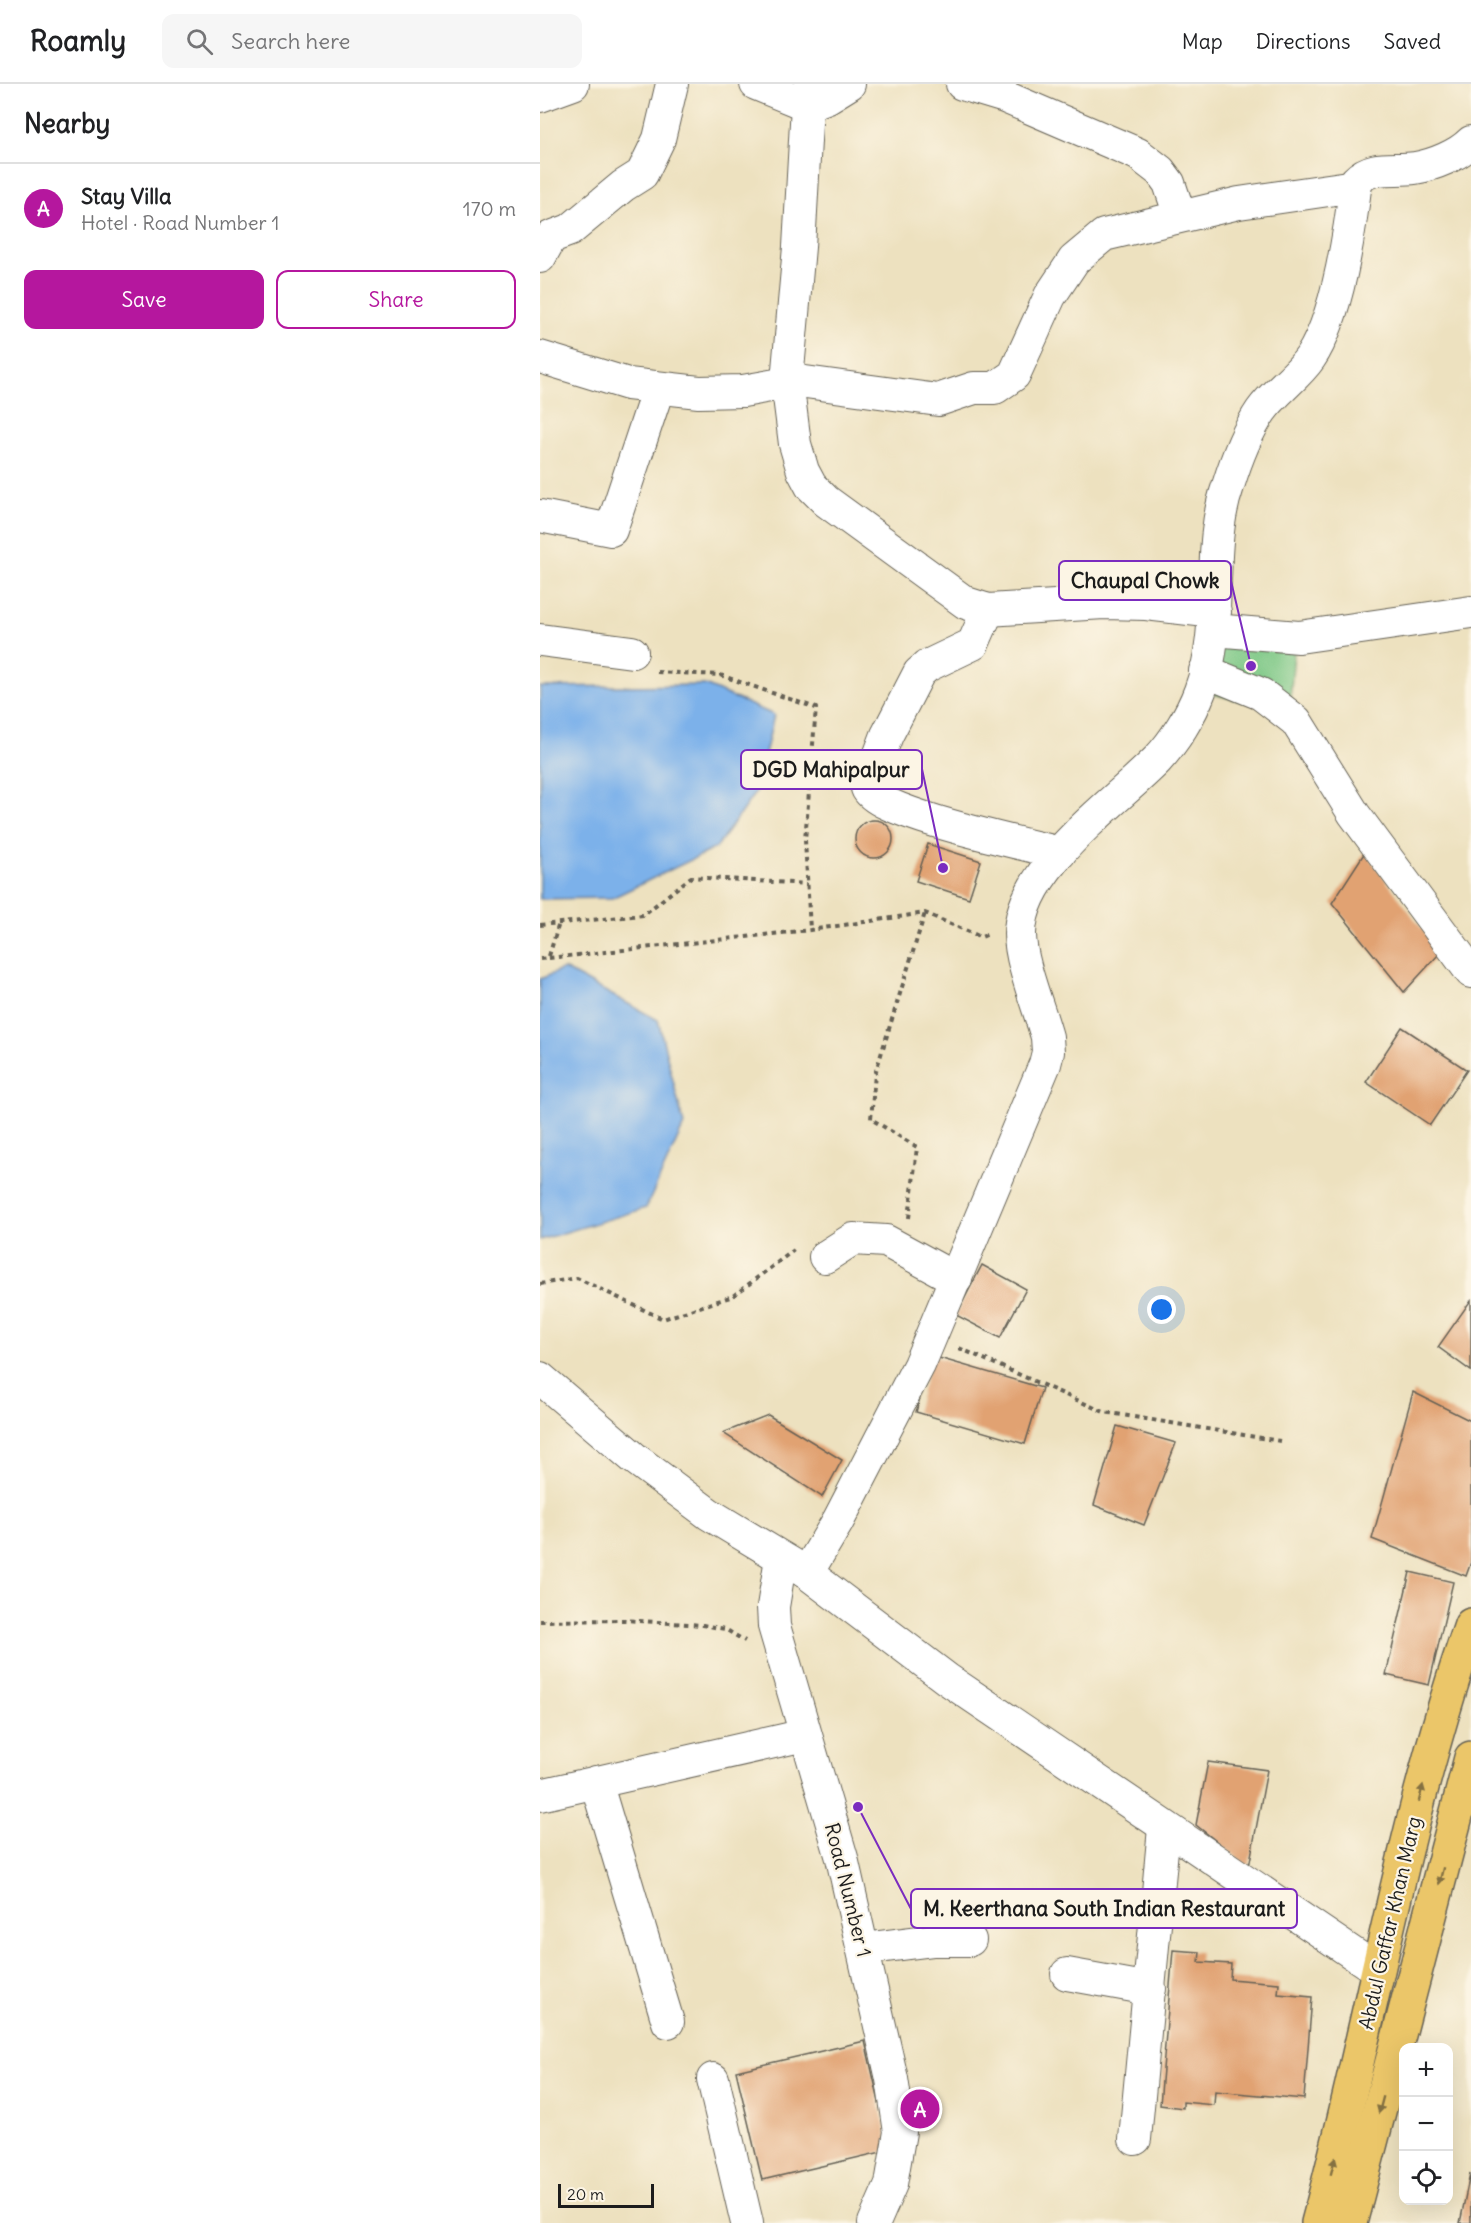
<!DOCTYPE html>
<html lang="en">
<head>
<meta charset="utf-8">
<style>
  :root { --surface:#fff; --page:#f6f6f6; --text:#202124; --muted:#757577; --line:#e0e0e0; --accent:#b5179e }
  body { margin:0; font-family:Delius,sans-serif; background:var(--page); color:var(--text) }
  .controls { position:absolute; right:18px; bottom:18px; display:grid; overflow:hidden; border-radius:12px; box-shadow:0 6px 24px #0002 }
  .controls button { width:54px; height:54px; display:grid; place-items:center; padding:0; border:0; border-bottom:2px solid var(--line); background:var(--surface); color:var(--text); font:30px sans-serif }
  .scale { position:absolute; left:18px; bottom:15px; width:96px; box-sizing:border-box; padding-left:6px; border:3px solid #1c1c1c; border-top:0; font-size:16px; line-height:21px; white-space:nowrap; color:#1c1c1c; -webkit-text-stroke:4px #fcf5e5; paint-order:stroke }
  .you { position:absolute; left:622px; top:1226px; width:21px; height:21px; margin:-15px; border:4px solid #fff; border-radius:50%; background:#1a73e8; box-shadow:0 0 0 9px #1a73e833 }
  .badge { display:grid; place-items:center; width:39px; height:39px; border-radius:50%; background:var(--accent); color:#fff; font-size:20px; font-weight:700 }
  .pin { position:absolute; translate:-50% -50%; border:3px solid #fff; box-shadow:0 2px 6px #0006 }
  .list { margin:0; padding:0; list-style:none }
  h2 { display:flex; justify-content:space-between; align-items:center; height:78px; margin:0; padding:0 24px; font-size:26px }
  h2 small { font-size:20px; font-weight:400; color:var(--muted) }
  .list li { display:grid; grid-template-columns:39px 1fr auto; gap:18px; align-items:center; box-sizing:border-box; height:90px; padding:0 24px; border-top:2px solid var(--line) }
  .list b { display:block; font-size:22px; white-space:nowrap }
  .list p { margin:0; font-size:20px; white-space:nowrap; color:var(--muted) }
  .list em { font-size:20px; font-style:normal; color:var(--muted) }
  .actions { display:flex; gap:12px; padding:18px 24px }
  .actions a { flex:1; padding:14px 0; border:2px solid var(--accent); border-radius:12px; text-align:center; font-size:21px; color:var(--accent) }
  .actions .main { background:var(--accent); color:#fff }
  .icon { flex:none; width:33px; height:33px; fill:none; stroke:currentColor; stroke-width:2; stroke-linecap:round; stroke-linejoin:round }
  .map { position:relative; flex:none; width:931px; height:2139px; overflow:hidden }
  header { display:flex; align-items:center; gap:36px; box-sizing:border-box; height:84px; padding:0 30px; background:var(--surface); border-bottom:2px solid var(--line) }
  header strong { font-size:28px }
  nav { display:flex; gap:33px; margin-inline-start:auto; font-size:21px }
  .search { width:420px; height:54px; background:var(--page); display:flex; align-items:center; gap:15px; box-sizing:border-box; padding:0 21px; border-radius:12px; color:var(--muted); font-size:22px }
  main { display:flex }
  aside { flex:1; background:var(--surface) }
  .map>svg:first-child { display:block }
  .green { fill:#7dc886; stroke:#4c7251; stroke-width:1.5 }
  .water { fill:#7bb1ea; stroke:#4c6683; stroke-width:1.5 }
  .building { fill:#e1a272 }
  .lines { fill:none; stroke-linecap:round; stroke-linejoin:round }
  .minor-casing { stroke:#656155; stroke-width:34 }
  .primary-casing { stroke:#656155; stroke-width:36 }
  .path { stroke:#656155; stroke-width:4; stroke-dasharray:4.5 4.5; stroke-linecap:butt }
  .minor { stroke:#fff; stroke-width:32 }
  .primary { stroke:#ebc669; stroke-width:33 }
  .oneway { fill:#847142 }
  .labels { text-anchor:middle; stroke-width:4.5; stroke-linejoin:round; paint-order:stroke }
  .street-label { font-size:20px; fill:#1c1c1c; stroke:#fcf5e5 }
  .leader { fill:none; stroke:#7b2cbf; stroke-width:2 }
  .callout-dot { fill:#7b2cbf; stroke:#fcf5e5; stroke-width:2 }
  .callout { fill:#fcf5e5; stroke:#7b2cbf; stroke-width:2 }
  .callout-label { font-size:21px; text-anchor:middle; font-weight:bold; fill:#1c1c1c }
</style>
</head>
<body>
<header>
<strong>Roamly</strong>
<div class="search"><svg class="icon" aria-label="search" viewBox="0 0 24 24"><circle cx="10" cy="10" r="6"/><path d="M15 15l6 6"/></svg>Search here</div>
<nav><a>Map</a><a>Directions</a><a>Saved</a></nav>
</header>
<main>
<aside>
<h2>Nearby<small></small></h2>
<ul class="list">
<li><span class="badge">A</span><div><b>Stay Villa</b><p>Hotel · Road Number 1</p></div><em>170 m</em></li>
</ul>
<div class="actions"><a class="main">Save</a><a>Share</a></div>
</aside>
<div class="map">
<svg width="931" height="2139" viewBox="0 0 931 2139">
  <rect width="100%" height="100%" fill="#fcf5e5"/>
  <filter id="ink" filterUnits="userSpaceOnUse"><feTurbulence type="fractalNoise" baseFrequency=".0167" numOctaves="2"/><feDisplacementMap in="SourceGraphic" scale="12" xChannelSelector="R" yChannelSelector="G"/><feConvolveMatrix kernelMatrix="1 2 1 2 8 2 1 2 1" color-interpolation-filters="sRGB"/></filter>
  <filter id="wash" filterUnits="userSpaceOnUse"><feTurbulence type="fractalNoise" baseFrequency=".008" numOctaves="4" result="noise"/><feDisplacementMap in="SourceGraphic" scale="24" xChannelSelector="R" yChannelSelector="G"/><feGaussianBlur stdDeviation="1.35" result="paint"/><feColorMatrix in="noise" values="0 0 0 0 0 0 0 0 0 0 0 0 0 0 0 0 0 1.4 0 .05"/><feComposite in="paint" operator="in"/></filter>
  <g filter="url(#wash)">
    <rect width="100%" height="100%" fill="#ede1bf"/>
    <path class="green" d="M677,550l78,7 -6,71 -85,-20z"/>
    <g class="water">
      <path d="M165,601l69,30 -17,75 -41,58 -104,50 -72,1v-212z"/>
      <path d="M24,885l94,51 26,105 -38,83 -106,32v-261z"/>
    </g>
    <g id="blocks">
      <g class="building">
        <circle cx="334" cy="755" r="19"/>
        <path d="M388,760l53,17 -12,37 -53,-17z"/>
        <path d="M825,768l75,101 -36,39 -72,-89z"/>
        <path d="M862,943l65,43 -37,55 -64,-43z"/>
        <path d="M442,1181l44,24 -26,49 -44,-23z"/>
        <path d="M931,1216v71l-33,-24z"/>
        <path d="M392,1272l110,32 -17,56 -109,-32z"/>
        <path d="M873,1308l58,29v141l-5,14 -94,-37z"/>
        <path d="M228,1331l74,45 -20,37 -99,-64z"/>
        <path d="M577,1342l59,17 -32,82 -50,-20z"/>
        <path d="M870,1488l43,10 -24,103 -43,-10z"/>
        <path d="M668,1678l59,8 -18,97 -53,-42z"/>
        <path d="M633,1866l27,2 -1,10 32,2 -1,15 49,4 -1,11 34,3 -8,102 -89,-8 -1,14 -31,-3v6l-23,-3z"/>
        <path d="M325,1957l25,109 -128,30 -26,-109z"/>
        <path d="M930,2090l1,49h-11z"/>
      </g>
    </g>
  </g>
  <g filter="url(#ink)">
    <use href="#blocks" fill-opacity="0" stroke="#656155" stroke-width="1.5"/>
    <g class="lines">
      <defs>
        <g id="minor">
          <path d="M216,0l51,21 21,-8 21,-13"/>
          <path d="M271,0l-4,21 -8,142 -12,134 8,63 8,27 8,15 15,15 140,102 22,7 116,-7 42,1 69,8"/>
          <path d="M422,0l43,13 133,57 22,17 9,12 11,33"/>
          <path d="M0,12l33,-12"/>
          <path d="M0,173l11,-20 19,-7 53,-44 19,-12 17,-35 13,-55"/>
          <path d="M0,273l88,27 71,8 44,-1 55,-10 140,19 36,-12h21l19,-13 36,-79 24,-36 30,-25 135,-32 117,-17"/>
          <path d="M0,432l71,14 47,-141"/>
          <path d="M448,526l-15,34 -46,22 -8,7 -32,62 -20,53c8,25 162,57 193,65"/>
          <path d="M673,546l86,7 172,-25"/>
          <path d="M0,556l92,12"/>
          <path d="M665,587l56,23 35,27 58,93 117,158"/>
          <path d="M285,1173l28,-18 33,2 70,38"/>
          <path d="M0,1294l94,80 75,56 98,59 140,106 429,290"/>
          <path d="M241,1474l-8,49 1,19 68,232 50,221 8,53 -9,52 -17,39"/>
          <path d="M267,1489l31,-52 81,-156 126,-301 3,-12 -1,-15c-8,-29 -27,-75 -27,-103 0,-66 95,-131 137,-174 17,-18 34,-45 43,-69 25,-66 5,-140 28,-205 8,-26 18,-53 33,-75 14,-20 36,-34 49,-53 28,-41 40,-128 46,-177 16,-17 38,-10 59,-13 19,-3 43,-13 56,-26"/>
          <path d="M56,1698l72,240"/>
          <path d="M0,1711l265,-60"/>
          <path d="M323,1865l71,-9h36"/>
          <path d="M527,1890l83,15"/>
          <path d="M173,1995l34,144"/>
          <path d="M595,2055l29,-311"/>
        </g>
        <g id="primary">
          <path d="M778,2139c53,-199 85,-403 153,-598"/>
          <path d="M810,2139l121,-465"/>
        </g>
      </defs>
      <use href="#minor" class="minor-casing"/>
      <use href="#primary" class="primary-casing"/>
      <g class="path">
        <path d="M117,588l63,3 96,33 -11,132 5,90"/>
        <path d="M0,841l103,-10 48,-38 116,7"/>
        <path d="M9,872l10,-33"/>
        <path d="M0,875l270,-29 115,-17 56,24 8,-3"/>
        <path d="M369,1134l8,-71 -46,-28 4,-45 50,-161"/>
        <path d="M0,1200l37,-6 86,41 70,-23 61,-46"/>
        <path d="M419,1264l145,64 176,29"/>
        <path d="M0,1537l84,-1 79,5 22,4 20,12"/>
      </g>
      <use href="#minor" class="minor"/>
      <use href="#primary" class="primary"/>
    </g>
    <defs><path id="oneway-solid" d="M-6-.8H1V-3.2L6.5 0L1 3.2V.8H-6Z" transform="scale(1.5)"/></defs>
    <g class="oneway">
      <use href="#oneway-solid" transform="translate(881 1709) rotate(-76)"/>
      <use href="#oneway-solid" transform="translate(901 1792) rotate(104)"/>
      <use href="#oneway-solid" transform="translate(841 2021) rotate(105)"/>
      <use href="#oneway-solid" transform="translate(793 2082) rotate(-75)"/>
    </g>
  </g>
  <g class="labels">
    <g class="street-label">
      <text transform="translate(308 1806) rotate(76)" y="7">Road Number 1</text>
      <text transform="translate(850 1839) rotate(-77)" y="7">Abdul Gaffar Khan Marg</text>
    </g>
  </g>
  <path class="leader" d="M711 582L691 497M403 784L382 685M318 1723L371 1825"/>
  <g class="callout-dot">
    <circle cx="711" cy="582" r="6"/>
    <circle cx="403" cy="784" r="6"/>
    <circle cx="318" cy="1723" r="6"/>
  </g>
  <g class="callout">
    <rect x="519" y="477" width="172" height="39" rx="6"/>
    <rect x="201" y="666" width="181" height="39" rx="6"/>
    <rect x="371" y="1805" width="386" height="39" rx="6"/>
  </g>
  <g class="callout-label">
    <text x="605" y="504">Chaupal Chowk</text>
    <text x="291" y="693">DGD Mahipalpur</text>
    <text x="564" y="1832">M. Keerthana South Indian Restaurant</text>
  </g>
</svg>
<div class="controls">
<button>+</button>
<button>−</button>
<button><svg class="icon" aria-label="locate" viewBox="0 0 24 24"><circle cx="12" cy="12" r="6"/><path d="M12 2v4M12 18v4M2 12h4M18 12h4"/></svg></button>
</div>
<div class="scale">20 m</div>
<div class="you"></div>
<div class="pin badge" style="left:380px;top:2025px">A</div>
</div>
</main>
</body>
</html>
